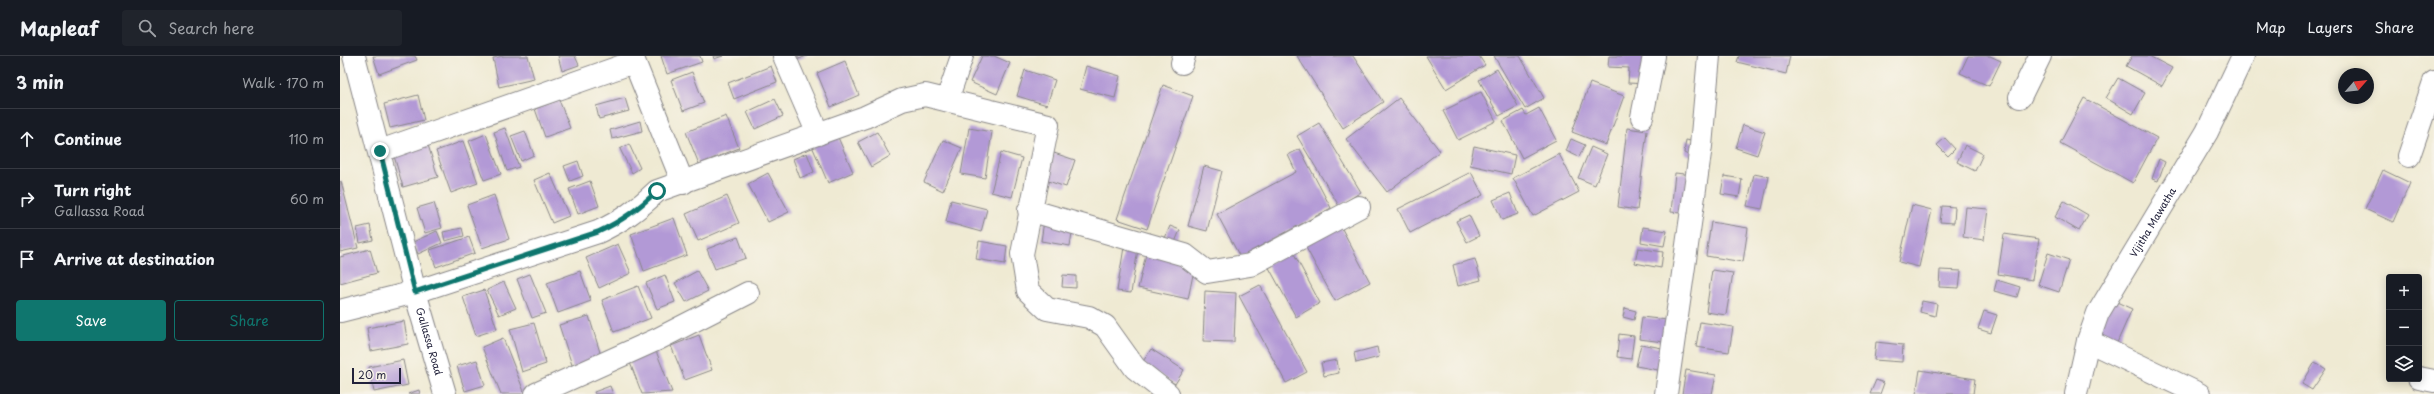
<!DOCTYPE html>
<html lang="en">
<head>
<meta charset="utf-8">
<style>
  :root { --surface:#171b24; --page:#20242c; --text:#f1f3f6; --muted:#9ea1a6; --line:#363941; --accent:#0f766e }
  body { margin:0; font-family:"Playpen Sans",sans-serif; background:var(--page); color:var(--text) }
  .controls { position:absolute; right:12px; bottom:12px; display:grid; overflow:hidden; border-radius:4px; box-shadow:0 2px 10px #0003 }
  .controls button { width:36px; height:36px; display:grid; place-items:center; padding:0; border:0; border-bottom:1px solid var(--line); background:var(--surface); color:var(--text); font:20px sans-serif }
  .compass { position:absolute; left:1998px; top:12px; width:36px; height:36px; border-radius:50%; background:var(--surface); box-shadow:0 2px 10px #0003; rotate:62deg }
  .scale { position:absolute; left:12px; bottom:10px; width:49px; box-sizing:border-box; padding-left:4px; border:2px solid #22223b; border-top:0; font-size:11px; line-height:14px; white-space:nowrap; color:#22223b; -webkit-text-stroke:3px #f7f3e8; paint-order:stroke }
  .stop { position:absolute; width:12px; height:12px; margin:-9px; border:3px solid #0f766e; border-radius:50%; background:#fff }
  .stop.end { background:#0f766e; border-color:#fff; box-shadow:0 1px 4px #0008 }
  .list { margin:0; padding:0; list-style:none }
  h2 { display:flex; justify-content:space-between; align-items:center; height:52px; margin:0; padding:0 16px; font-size:17px }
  h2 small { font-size:13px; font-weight:400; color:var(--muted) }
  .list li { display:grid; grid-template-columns:26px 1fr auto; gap:12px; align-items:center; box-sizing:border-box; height:60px; padding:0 16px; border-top:1px solid var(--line) }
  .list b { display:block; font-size:15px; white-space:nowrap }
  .list p { margin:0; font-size:13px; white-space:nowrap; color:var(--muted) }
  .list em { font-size:13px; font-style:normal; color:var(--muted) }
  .actions { display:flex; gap:8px; padding:12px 16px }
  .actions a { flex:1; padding:9px 0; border:1px solid var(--accent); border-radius:4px; text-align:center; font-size:14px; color:var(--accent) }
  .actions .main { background:var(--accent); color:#fff }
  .icon { flex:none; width:22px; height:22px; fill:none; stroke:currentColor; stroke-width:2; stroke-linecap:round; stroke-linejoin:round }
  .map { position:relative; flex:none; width:2094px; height:338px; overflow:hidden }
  header { display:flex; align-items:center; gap:24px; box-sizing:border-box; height:56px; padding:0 20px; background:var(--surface); border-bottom:1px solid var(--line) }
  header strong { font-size:19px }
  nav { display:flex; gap:22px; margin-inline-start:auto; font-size:14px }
  .search { width:280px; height:36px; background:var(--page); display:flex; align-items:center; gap:10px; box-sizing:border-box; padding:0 14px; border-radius:4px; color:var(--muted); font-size:15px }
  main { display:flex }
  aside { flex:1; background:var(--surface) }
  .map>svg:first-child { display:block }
  .building { fill:#b299d6 }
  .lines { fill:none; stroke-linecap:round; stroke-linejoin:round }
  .minor-casing { stroke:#888687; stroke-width:24 }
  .major-casing { stroke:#888687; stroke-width:24 }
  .minor { stroke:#fff; stroke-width:22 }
  .major { stroke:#fff; stroke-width:22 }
  .route { stroke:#0f766e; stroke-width:5 }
  .labels { text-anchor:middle; stroke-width:3.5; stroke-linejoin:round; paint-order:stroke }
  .street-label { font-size:10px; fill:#22223b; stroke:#f7f3e8 }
</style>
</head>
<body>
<header>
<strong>Mapleaf</strong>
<div class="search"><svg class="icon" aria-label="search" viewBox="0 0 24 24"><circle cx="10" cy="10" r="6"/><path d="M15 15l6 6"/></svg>Search here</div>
<nav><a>Map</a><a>Layers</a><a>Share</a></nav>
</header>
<main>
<aside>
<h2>3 min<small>Walk · 170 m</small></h2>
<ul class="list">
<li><svg class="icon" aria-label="ahead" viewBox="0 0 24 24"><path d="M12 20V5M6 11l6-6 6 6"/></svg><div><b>Continue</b></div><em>110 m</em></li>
<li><svg class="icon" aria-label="right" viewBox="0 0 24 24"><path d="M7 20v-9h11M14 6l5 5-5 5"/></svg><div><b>Turn right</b><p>Gallassa Road</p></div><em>60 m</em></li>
<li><svg class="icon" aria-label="arrive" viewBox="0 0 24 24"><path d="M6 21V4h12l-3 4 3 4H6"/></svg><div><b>Arrive at destination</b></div></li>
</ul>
<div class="actions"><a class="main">Save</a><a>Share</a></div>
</aside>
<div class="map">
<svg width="2094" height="338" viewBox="0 0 2094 338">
  <rect width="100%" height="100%" fill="#f7f3e8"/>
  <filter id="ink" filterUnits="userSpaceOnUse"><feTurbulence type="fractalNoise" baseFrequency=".025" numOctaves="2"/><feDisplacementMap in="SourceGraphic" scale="8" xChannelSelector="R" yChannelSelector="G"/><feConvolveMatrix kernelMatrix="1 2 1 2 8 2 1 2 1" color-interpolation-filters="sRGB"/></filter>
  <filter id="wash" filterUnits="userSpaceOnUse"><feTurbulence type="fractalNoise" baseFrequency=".012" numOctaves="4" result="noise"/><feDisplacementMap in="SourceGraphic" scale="16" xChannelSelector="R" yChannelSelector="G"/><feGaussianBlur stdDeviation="0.9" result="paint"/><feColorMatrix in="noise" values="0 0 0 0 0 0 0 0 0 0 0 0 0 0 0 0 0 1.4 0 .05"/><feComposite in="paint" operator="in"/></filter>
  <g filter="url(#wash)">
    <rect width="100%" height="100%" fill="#efead3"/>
    <g id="blocks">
      <g class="building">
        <path d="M33,0h42l2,4 -38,14z"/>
        <path d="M163,0h25l6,23 -35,8 -6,-29z"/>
        <path d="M218,0h17l4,9 -17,6z"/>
        <path d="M321,0h39l2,6 -35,12z"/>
        <path d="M373,0h10l-9,3z"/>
        <path d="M454,0h13l-11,4z"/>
        <path d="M642,0h12l16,7 -13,31 -27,-12z"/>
        <path d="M957,0h56l30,46 -40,26z"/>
        <path d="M1086,0h53l6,9 -39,24z"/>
        <path d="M1154,0h26l24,42 -19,11z"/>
        <path d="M1269,0h40l-2,28 -19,-1 1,-15 -21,-1z"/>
        <path d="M1399,0h51l-4,18 -49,-12z"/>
        <path d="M1628,0h22l11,5 -12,25 -29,-13z"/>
        <path d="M1792,0h17l23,12 -10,18 -36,-20z"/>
        <path d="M505,5l14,34 -28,12 -14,-34z"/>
        <path d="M431,10l6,16 -43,17 -6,-16z"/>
        <path d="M746,10l34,10 -5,22 -35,-9z"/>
        <path d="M1157,13l21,37 -19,10 -20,-36z"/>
        <path d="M685,14l30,10 -8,25 -30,-9z"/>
        <path d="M352,16l12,31 -21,8 -12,-31z"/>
        <path d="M1778,22l27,15 -12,21 -27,-16z"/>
        <path d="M1250,27l34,13 -18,49 -34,-13z"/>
        <path d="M823,29l30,11 -46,133 -30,-10z"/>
        <path d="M1141,36l15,29 -38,19 -15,-29z"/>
        <path d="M78,39l6,25 -34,8 -6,-24z"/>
        <path d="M285,42l4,13 -30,8 -3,-13z"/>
        <path d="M1059,42l41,53 -53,41 -41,-53z"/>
        <path d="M1744,42l73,40 -24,45 -73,-40z"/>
        <path d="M435,43l8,17 -28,13 -8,-17z"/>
        <path d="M219,44l11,28 -25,9 -10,-28z"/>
        <path d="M1199,52l17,32 -34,18 -19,-37 20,-11 3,5z"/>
        <path d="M386,60l13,32 -40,16 -13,-32z"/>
        <path d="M300,65l2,10 -30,8 -2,-9z"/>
        <path d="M979,67l42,69 -22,14 -42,-70z"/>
        <path d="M1403,69l22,7 -8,23 -21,-7z"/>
        <path d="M165,72l14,39 -12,4 -13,-39z"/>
        <path d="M629,72l23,4 -7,46 -24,-4z"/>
        <path d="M1287,72l20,3 -10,79 -19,-3z"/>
        <path d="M185,75l9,24 -13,6 -10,-25z"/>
        <path d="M537,76l13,24 -19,11 -13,-25z"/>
        <path d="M146,78l15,40 -17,6 -15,-39z"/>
        <path d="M497,79l16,37 -25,11 -16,-37z"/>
        <path d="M1605,82l10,11 -7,7 -11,-11z"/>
        <path d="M1231,83l14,6 -6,12 -13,-6z"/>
        <path d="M603,84l19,8 -19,43 -19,-9z"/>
        <path d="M1346,84l14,3 -10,13 -6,-3z"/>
        <path d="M123,85l15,42 -27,10 -15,-42z"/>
        <path d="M289,88l11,24 -8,5 -12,-24z"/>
        <path d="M88,89l10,32 -35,10 -9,-31z"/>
        <path d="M1625,89l18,9 -8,17 -18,-9z"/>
        <path d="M1134,90l41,9 -4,19 -41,-9z"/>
        <path d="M1251,91l16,7 -12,31 -17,-7z"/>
        <path d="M960,93l31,59 -91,49 -23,-43 79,-42 -8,-17z"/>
        <path d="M661,96l21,6 -10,39 -21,-5z"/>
        <path d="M467,97l7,19 -14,6 -7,-19z"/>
        <path d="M714,97l21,7 -9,27 -21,-7z"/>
        <path d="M1219,98l20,38 -46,24 -20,-38z"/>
        <path d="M1819,103l6,3 -7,19 -6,-2z"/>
        <path d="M238,105l5,15 -13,5 -6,-15z"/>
        <path d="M864,110l18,5 -15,60 -19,-5z"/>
        <path d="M2043,114l27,13 -17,39 -28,-13z"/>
        <path d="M1131,116l12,23 -73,38 -12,-24z"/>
        <path d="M210,117l19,43 -17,7 -18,-43z"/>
        <path d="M428,117l21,39 -21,10 -20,-38z"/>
        <path d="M1335,117l18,2 -4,39 -18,-2z"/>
        <path d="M1414,118l15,3 -7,32 -15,-3z"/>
        <path d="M1384,120l18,3 -3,18 -18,-3z"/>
        <path d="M1,125l17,67 -18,4v-70z"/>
        <path d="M250,125l9,25 -21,8 -9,-25z"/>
        <path d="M1170,137l8,21 -16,6 -9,-20z"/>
        <path d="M154,139l15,44 -27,9 -15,-43z"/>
        <path d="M387,140l12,27 -41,18 -12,-27z"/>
        <path d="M611,144l36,9 -6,23 -35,-10z"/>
        <path d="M1724,145l24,14 -9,16 -24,-14z"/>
        <path d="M94,147l8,25 -17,5 -8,-25z"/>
        <path d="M1572,149l20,5 -13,57 -20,-5z"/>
        <path d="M1602,150l13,1 -1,16 -14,-1z"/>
        <path d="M1626,151l22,2 -4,31 -21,-3z"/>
        <path d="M1129,159l10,21 -12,6 -11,-21z"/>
        <path d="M334,162l13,37 -43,16 -13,-37z"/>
        <path d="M704,165l29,5 -3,20 -29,-5z"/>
        <path d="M1371,166l37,6 -5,34 -37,-6z"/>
        <path d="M30,169l3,15 -13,3 -3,-15z"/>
        <path d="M1000,169l30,57 -35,19 -31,-57z"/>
        <path d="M830,170l10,4 -7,17 -10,-4z"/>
        <path d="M1303,171l24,4 -3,15 -23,-4z"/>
        <path d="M122,172l2,8 -19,5 -2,-9z"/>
        <path d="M97,175l5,12 -24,11 -5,-12z"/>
        <path d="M1664,178l35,5 -7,41 -34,-6z"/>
        <path d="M129,181l6,16 -39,14 -6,-17z"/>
        <path d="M398,181l8,21 -31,11 -8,-20z"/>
        <path d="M639,185l28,5 -2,18 -29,-5z"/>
        <path d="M278,188l13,29 -32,15 -13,-30z"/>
        <path d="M784,191l14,2 -7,44 -14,-2z"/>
        <path d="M1298,192l25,4 -2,16 -26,-5z"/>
        <path d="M30,193l7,24 -37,10v-26z"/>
        <path d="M952,194l28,53 -24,14 -29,-53z"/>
        <path d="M1708,197l21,7 -10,32 -21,-7z"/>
        <path d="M806,198l49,11 -7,34 -50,-11z"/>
        <path d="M1135,203l6,21 -23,6 -5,-21z"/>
        <path d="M1372,214l21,3 -7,42 -20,-3z"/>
        <path d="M1600,214l21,1 -2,17 -20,-1z"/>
        <path d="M240,215l11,30 -33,12 -11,-30z"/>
        <path d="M357,215l11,20 -22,11 -11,-19z"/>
        <path d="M190,218l16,39 -14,5 -15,-39z"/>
        <path d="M325,219l10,27 -18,7 -11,-26z"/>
        <path d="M723,219l13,1v12l-14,-1z"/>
        <path d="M1657,224l23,7 -3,10 -23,-6z"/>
        <path d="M164,226l12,26 -17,7 -12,-25z"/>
        <path d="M920,229l47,87 -21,11 -47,-87z"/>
        <path d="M298,230l13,32 -37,14 -12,-32z"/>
        <path d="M144,234l13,39 -21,7 -13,-39z"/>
        <path d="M865,235l31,2 -2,49 -31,-1z"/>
        <path d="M1768,242l24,11 -16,36 -24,-10z"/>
        <path d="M1582,245l15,3 -2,12 -15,-4z"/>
        <path d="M1285,252l11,3 -2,9 -11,-3z"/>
        <path d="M1644,255l13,4 -6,18 -13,-4z"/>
        <path d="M249,260l13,43 -29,9 -14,-43z"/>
        <path d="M1302,261l25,3 -3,22 -25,-3z"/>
        <path d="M64,265l4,23 -37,7 -4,-23z"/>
        <path d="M1360,266l33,5 -4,25 -33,-5z"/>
        <path d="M194,267l12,41 -24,8 -12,-43z"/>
        <path d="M1279,278l15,2 -3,23 -14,-2z"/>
        <path d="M359,279l13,35 -27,10 -14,-34z"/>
        <path d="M163,282l22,56h-24l-19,-47z"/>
        <path d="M1536,286l27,3 -1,17 -28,-2z"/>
        <path d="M1301,288l21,4 -4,22 -22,-4z"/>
        <path d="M1037,291l2,10 -23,6 -2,-10z"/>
        <path d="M811,293l33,21 -9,14 -33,-21z"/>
        <path d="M316,295l16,41 -30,2 -13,-34z"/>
        <path d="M63,304l5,25 -34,7 -5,-25z"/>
        <path d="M137,304l8,25 -20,6 -8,-25z"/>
        <path d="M997,304l2,13 -15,3 -3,-13z"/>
        <path d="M1975,306l11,7 -14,21 -10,-6z"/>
        <path d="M1346,314l30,5 -4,19h-30z"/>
        <path d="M1580,314l55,9 -2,15h-57z"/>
        <path d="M1536,324l8,3 -4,11h-10z"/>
        <path d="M270,330l3,8h-18l-1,-2z"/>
        <path d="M79,334l1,4h-12z"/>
      </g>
    </g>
  </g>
  <g filter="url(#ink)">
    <use href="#blocks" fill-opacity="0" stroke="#888687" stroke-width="1"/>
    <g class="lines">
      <defs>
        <g id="minor">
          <path d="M292,0l51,127"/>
          <path d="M444,0l34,78"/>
          <path d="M842,7l2,-7"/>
          <path d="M1680,41l20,-41"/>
          <path d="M607,44l15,-44"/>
          <path d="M1302,61l12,-61"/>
          <path d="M40,95l254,-89"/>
          <path d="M2069,100l25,-74"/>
          <path d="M689,154l156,45 22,17 43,-7 109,-58"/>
          <path d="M0,255l75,-19 183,-60c24,-11 40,-23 59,-41l208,-74 37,-17 23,-5 123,30 -26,129 6,37 19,18 42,8 16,9 30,42 33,26"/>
          <path d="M1748,285l111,53"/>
          <path d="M2079,322l15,3"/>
          <path d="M196,338l122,-55 90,-46"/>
          <path d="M1326,338l35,-248 8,-90"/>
          <path id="s1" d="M1736,338l12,-53 10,-28 109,-181 36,-76"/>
        </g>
        <g id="major">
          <path id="s2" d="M14,0l61,236 30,102"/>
        </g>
      </defs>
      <use href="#minor" class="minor-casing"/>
      <use href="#major" class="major-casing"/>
      <use href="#minor" class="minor"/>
      <use href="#major" class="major"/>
    </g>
  </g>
  <g class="lines" filter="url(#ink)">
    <path class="route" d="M40,95l35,141 183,-60c24,-11 40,-23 59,-41"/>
  </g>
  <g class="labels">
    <g class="street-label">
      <text dy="4" stroke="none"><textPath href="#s1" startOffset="190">Vijitha Mawatha</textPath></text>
      <text dy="4" stroke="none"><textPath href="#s2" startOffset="295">Gallassa Road</textPath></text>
    </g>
  </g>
</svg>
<div class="controls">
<button>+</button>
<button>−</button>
<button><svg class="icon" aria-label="layers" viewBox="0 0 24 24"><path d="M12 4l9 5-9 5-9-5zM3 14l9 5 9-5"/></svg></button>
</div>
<svg class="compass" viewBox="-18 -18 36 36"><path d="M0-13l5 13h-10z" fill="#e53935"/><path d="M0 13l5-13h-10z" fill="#9ea1a6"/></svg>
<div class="scale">20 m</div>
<div class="stop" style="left:317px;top:135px"></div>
<div class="stop end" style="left:40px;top:95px"></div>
</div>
</main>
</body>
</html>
